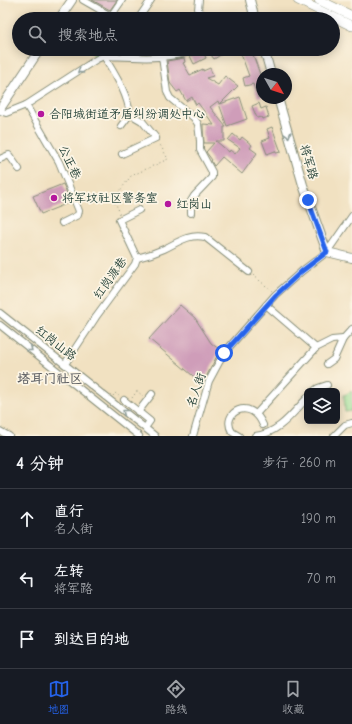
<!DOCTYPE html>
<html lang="zh">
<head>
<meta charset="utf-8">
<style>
  :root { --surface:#171b24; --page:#242831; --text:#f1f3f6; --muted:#9ea1a6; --line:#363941; --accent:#2563eb }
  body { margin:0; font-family:"Comic Neue","LXGW WenKai TC",sans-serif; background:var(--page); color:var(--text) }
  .controls { position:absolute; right:12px; bottom:12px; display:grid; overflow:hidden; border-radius:6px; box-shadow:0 2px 10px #0003 }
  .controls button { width:36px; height:36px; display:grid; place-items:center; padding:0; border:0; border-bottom:1px solid var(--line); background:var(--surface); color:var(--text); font:20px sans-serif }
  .compass { position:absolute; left:256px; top:68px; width:36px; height:36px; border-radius:50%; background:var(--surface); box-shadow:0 2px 10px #0003; rotate:129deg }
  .stop { position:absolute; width:12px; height:12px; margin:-9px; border:3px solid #2563eb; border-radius:50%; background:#fff }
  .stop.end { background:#2563eb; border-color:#fff; box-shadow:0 1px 4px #0008 }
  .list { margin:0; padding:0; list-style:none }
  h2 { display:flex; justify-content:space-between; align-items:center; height:52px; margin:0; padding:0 16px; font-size:17px }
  h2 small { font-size:13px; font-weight:400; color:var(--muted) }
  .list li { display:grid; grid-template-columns:26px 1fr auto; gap:12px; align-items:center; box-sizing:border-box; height:60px; padding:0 16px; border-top:1px solid var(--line) }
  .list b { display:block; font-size:15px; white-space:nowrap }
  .list p { margin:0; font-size:13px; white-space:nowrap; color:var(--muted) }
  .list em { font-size:13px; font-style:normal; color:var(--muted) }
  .icon { flex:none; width:22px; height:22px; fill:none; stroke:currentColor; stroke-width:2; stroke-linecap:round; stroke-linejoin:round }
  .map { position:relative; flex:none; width:352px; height:436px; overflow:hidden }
  .search { position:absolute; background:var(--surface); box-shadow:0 2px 10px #0003; left:12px; right:12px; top:12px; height:44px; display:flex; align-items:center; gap:10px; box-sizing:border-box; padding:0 14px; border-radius:22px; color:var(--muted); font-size:15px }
  .sheet { height:232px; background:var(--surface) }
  nav { display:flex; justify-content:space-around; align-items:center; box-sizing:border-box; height:56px; border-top:1px solid var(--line); background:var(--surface); font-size:11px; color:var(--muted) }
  nav a { display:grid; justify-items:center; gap:2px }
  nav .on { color:var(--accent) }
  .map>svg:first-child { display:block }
  .green { fill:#9cde95; stroke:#5e8e64 }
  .building { fill:#cf9db9 }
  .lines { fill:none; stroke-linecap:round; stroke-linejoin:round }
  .minor-casing { stroke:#888f7a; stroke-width:8 }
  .major-casing { stroke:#888f7a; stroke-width:10 }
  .highway-casing { stroke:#888f7a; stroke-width:10 }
  .path { stroke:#888f7a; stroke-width:1; stroke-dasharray:1 3; stroke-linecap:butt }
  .minor { stroke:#fff; stroke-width:6 }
  .major { stroke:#fff; stroke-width:8 }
  .highway { stroke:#fff; stroke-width:9 }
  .oneway { stroke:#8f9e9a }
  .route { stroke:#2563eb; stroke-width:5 }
  .poi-dot { fill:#b5179e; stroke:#fcf5e5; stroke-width:1.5 }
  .labels { text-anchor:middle; stroke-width:3.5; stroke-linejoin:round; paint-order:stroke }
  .poi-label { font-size:12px; fill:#1f3d34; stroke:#fcf5e5; text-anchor:start }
  .street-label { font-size:12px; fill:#1f3d34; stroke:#fcf5e5 }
  .neighbourhood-label { font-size:13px; font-weight:bold; fill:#5d5f63; stroke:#fcf5e5 }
</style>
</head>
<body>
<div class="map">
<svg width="352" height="436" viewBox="0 0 352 436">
  <rect width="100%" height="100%" fill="#fcf5e5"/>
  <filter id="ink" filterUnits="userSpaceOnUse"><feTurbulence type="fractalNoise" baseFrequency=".025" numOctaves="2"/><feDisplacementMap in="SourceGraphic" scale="8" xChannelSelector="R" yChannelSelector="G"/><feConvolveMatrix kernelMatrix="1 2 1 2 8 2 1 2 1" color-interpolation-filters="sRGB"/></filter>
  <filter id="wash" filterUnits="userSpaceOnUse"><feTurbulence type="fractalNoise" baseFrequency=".012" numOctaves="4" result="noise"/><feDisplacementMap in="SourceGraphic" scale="16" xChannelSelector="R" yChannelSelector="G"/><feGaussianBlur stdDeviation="0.9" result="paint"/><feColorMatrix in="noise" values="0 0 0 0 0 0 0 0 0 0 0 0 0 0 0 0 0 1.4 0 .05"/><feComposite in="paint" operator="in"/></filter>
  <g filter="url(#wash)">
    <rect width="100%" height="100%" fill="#f1e1c1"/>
    <g class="green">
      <path d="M90,49h11l3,7 -7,3z"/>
      <path d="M352,391v20l-7,1 -1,-17z"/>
    </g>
    <g id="blocks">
      <g class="building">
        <path d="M92,0h25l-7,10z"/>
        <path d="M202,49l4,9 -12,6 -4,-8 10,-3z"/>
        <path d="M214,49h16l-16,10 -5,-7z"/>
        <path d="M251,49l11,31v17l-4,1 -5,-14 -8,2 -2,-8 6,-2 -8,-22z"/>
        <path d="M184,58l1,4 -2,1 7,12 13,-6v2l7,-3 3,8 -7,2 12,7 7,-9 13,10 -18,18 20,-7 7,22 -20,7 -9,-25 -8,6 16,20h-2v14h-8l13,11 1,-2 5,4 5,-6 -12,-8 5,-6 7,6 2,-3 10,8 -2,3 7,5 -15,21 -20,-17 -8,9 -3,-5 1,-1 -6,-8 8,-9h-10l-1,-15v-4l11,1 -16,-22 -2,2 -4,-8 -6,4 -6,-11 -3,2 -7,-9 -3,-22z"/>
        <path d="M259,103l2,6 5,-2 3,10 -7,2 -1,-2 -4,1 -5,-12z"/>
        <path d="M272,127l9,25 -5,1 -1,-2 -8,3 -5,-13 8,-3 -3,-9z"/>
        <path d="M63,184l8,18 -30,12 -8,-18z"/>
        <path d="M180,305l15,13 16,25 9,7 -16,31 -6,-1 -49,-41z"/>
      </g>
    </g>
  </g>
  <g filter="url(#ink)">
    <use href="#blocks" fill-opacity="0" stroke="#888f7a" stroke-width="1"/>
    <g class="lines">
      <defs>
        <g id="minor">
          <path d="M83,0l33,19"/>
          <path d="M199,0l-1,9 6,10"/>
          <path d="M111,16l11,-16"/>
          <path d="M138,19l13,-19"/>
          <path d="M245,19l8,-5"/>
          <path d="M104,56c11,19 23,36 26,58l12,7 14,17 -34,16"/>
          <path d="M162,57l5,35 3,6 24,20 4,6 2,17v9l12,22v5l-18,19 -3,5v12"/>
          <path d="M26,105l33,57 20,49 -1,4 -16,8"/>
          <path d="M0,111l6,2 20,-8 71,-46 7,-3c31,1 64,5 94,-7"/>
          <path d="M121,126l9,-12"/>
          <path d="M0,159l9,-4 10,14"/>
          <path d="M137,258c9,-2 18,-5 27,-9 15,-7 23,-15 41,-12l44,35"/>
          <path d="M266,305l50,43"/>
          <path d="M0,313l155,123"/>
          <path d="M0,325l139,111"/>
          <path d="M65,364l31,-47 39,-53 2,-6 -18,-38 20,-10"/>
          <path d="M327,364l7,-5 9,-20"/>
          <path d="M314,391l4,-3 9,-3"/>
          <path d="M124,400l26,21 -5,7"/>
          <path d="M138,412l14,-18"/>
          <path d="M257,413l59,-65 16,-8 11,-1 9,-10"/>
          <path d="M0,431l9,5"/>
          <path d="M193,436l16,-55 15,-28 51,-58 27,-24 25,-19 25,-36"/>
          <path d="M239,436l-7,-4c-12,-20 19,-36 31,-7"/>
          <path d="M255,436c24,-3 37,-22 52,-38"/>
          <path d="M334,436l11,-11 7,-2"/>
        </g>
        <g id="major">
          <path d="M250,0l5,19"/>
          <path d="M59,19l13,-19"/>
          <path d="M264,49l7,25"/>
          <path d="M278,98l25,87 24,67 25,6"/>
          <path d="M0,109l40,-60"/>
        </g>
        <g id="highway">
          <path d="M298,0l54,26"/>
          <path d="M319,0l33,16"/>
        </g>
      </defs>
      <use href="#minor" class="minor-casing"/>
      <use href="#major" class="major-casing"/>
      <use href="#highway" class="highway-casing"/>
      <g class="path">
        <path d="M119,214l-1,-7 -3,-2 1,-9 15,-20 37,-17 -9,-16"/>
        <path d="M253,275l19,16"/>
        <path d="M113,396l2,-3 4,3"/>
        <path d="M132,398l5,-7 6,5"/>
      </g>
      <use href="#minor" class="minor"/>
      <use href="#major" class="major"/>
      <use href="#highway" class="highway"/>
    </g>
    <defs><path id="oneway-chevron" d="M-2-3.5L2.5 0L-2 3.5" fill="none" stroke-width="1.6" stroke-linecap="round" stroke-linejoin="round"/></defs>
    <g class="oneway">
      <use href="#oneway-chevron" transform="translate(80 71) rotate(147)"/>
      <use href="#oneway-chevron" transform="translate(288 135) rotate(74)"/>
      <use href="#oneway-chevron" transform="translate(30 349) rotate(39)"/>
      <use href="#oneway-chevron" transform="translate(125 412) rotate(-141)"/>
    </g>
  </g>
  <g class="lines" filter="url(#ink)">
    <path class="route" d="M224,353l52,-58 26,-24 25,-19 -19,-52"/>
  </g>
  <g class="poi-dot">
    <circle cx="41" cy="114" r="4"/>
    <circle cx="54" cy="198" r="4"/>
    <circle cx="168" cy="204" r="4"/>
  </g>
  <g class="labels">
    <g class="poi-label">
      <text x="49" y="118">合阳城街道矛盾纠纷调处中心</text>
      <text x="62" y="202">将军坟社区警务室</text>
      <text x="176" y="208">红岗山</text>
    </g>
    <g class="street-label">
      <text transform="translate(70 162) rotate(65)" y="4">公正巷</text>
      <text transform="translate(309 162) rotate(74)" y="4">将军路</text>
      <text transform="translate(110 278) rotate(-55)" y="4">红岗源巷</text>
      <text transform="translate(56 343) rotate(38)" y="4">红岗山路</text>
      <text transform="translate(196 390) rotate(-71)" y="4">名人街</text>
    </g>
    <g class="neighbourhood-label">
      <text x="50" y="383">塔耳门社区</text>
    </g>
  </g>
</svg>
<div class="controls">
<button><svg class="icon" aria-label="layers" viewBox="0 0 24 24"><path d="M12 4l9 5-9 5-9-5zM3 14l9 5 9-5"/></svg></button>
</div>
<svg class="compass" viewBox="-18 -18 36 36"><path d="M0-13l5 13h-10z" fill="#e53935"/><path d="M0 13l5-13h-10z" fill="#9ea1a6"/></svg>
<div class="stop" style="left:224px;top:353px"></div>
<div class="stop end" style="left:308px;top:200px"></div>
<div class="search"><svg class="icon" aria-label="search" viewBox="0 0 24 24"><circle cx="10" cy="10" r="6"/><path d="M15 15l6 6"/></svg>搜索地点</div>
</div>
<section class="sheet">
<h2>4 分钟<small>步行 · 260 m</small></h2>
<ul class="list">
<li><svg class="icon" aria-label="ahead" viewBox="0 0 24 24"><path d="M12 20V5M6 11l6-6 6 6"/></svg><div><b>直行</b><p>名人街</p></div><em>190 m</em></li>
<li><svg class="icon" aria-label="left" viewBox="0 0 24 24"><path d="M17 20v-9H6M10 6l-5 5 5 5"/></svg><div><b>左转</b><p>将军路</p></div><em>70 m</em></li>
<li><svg class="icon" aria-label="arrive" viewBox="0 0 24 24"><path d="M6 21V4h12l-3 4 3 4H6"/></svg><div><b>到达目的地</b></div></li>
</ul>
</section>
<nav>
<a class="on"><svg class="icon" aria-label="map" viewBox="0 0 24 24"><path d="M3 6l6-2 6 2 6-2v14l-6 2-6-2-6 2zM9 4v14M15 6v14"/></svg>地图</a>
<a><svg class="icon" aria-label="directions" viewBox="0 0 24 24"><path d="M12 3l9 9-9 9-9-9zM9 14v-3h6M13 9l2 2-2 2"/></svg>路线</a>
<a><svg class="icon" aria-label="saved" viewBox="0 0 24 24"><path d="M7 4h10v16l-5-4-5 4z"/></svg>收藏</a>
</nav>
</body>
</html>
